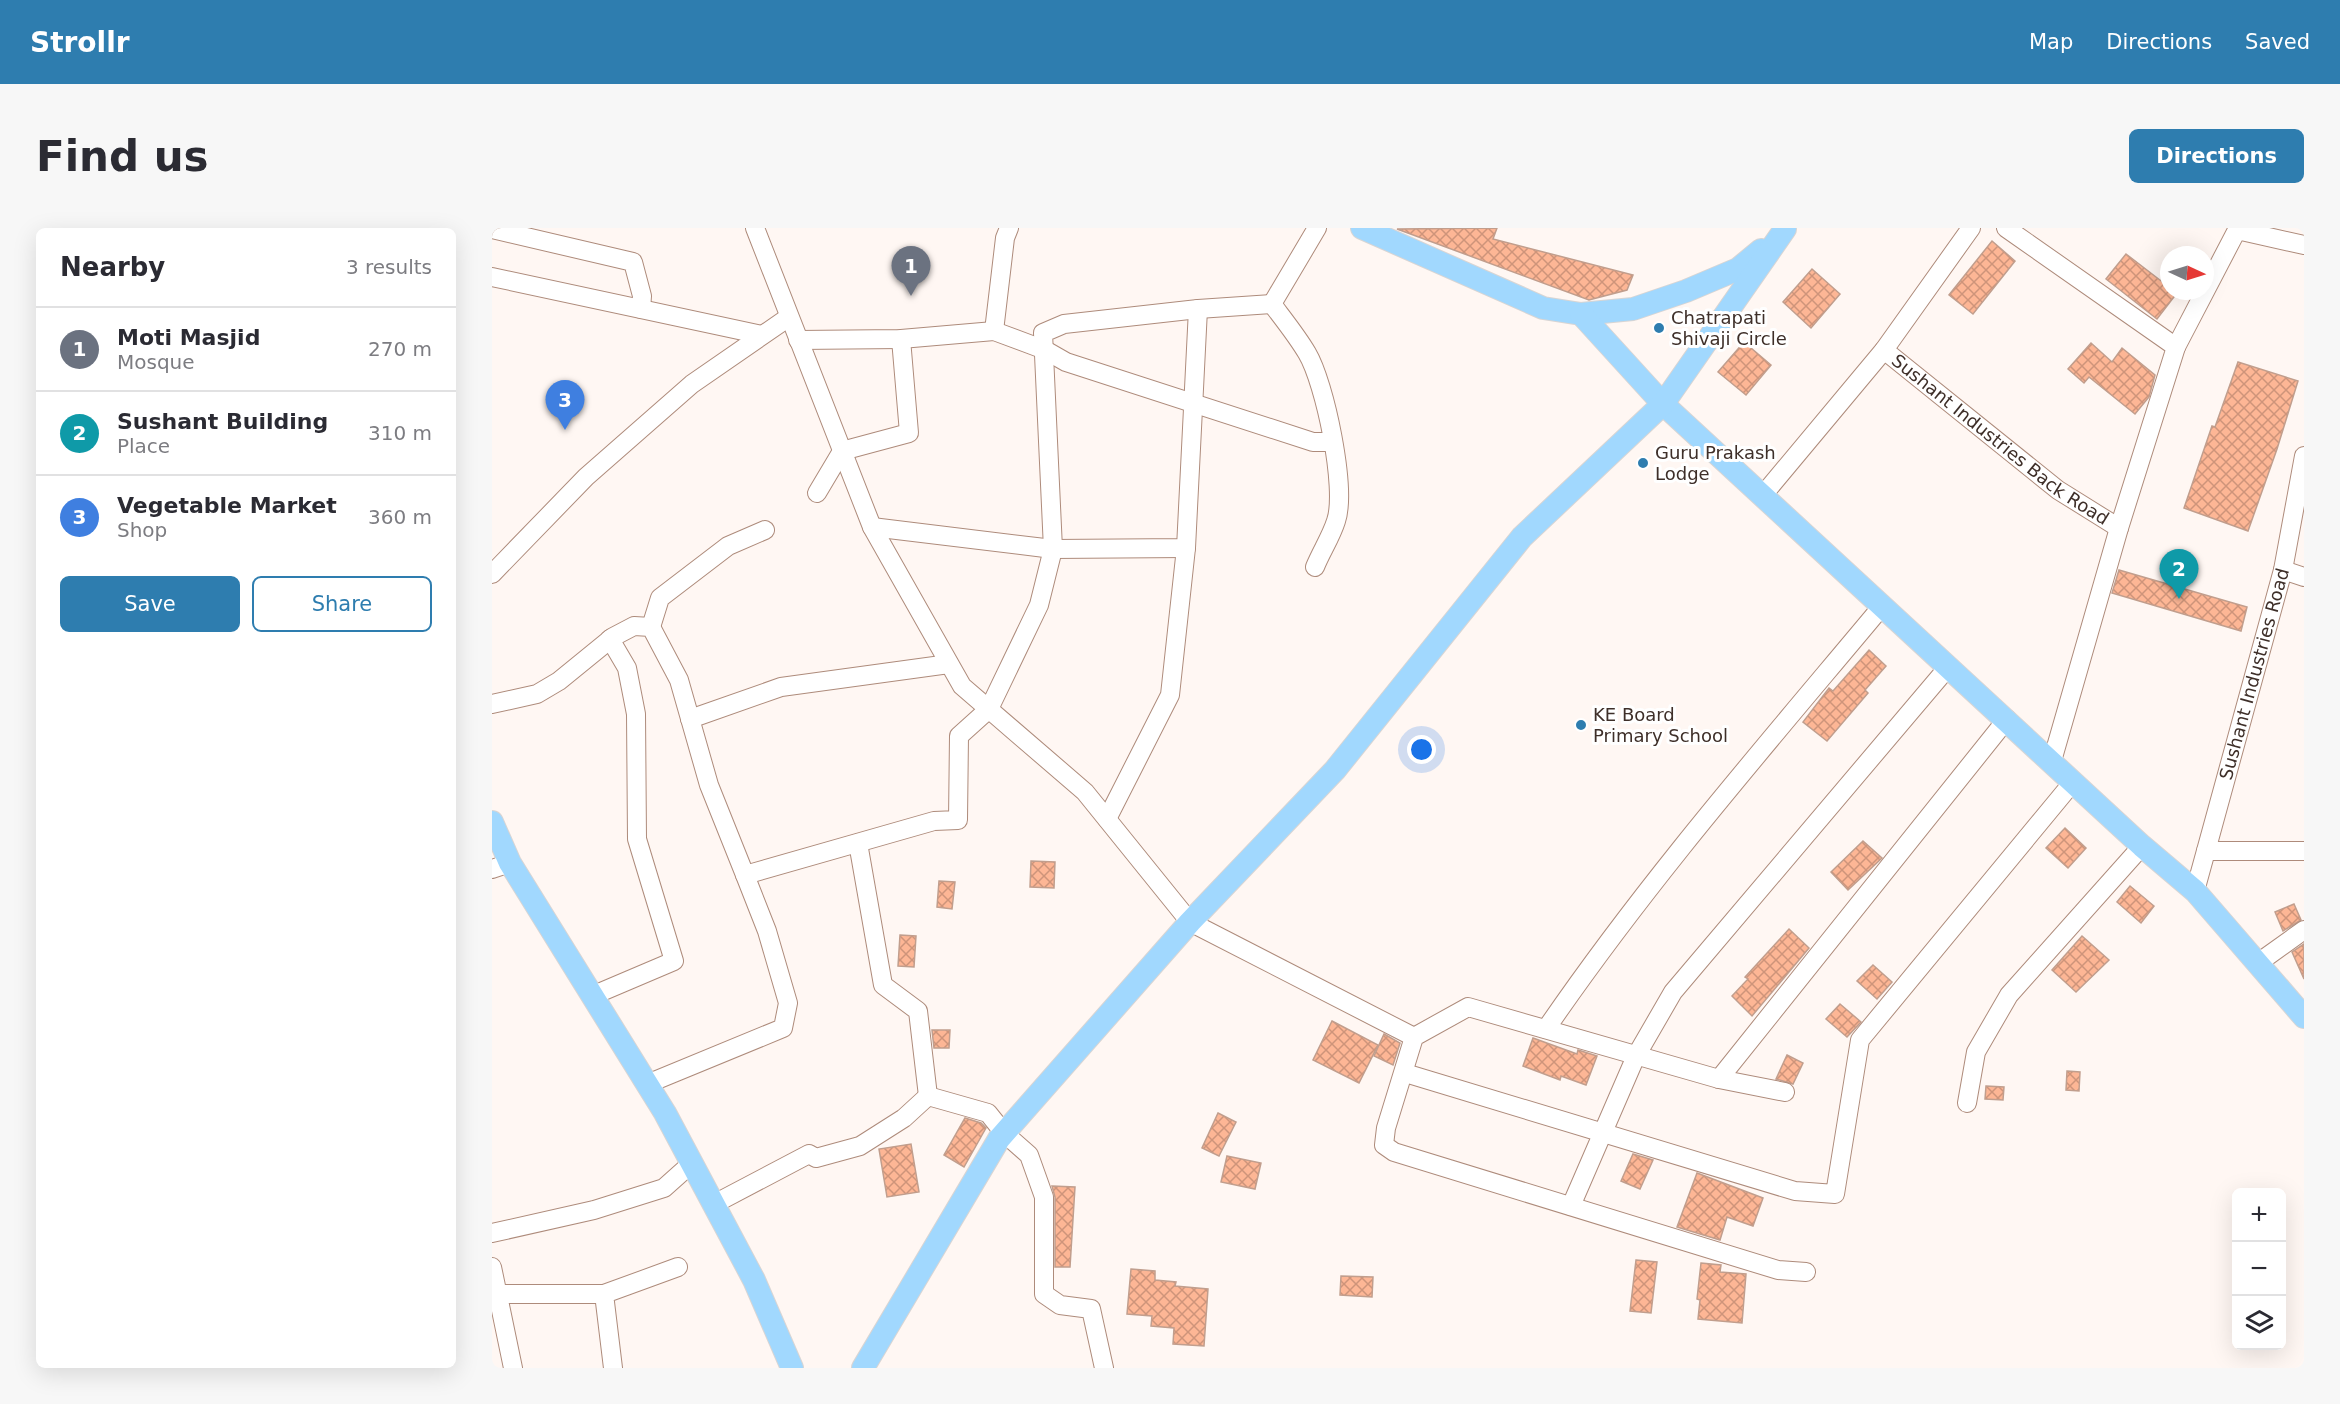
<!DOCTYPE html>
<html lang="en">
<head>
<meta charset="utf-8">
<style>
  :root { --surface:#fff; --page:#f7f7f7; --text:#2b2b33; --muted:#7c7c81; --line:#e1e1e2; --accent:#2e7daf }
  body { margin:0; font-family:"DejaVu Sans",sans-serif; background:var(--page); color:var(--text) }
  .controls { position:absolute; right:18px; bottom:18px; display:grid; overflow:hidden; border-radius:9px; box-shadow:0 6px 24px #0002 }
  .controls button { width:54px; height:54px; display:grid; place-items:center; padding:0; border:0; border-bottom:2px solid var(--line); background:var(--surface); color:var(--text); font:30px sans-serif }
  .compass { position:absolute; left:1668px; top:18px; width:54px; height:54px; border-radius:50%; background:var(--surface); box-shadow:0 6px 24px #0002; rotate:94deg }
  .you { position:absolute; left:930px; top:522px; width:21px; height:21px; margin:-15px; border:4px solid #fff; border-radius:50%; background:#1a73e8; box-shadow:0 0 0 9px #1a73e833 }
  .badge { display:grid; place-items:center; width:39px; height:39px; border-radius:50%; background:var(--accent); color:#fff; font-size:20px; font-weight:700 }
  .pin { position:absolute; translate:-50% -50px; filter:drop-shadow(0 2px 3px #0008) }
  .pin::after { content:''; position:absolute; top:32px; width:21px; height:18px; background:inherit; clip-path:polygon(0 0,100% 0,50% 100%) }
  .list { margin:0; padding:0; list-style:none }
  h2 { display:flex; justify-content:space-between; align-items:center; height:78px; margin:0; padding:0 24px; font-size:26px }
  h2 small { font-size:20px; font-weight:400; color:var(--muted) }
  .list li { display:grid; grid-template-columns:39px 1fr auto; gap:18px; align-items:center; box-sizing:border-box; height:84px; padding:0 24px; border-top:2px solid var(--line) }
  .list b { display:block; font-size:22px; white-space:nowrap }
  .list p { margin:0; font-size:20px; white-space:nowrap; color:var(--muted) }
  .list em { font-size:20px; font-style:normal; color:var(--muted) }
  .actions { display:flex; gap:12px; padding:18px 24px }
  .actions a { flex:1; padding:14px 0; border:2px solid var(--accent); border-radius:9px; text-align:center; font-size:21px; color:var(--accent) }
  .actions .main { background:var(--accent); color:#fff }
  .icon { flex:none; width:33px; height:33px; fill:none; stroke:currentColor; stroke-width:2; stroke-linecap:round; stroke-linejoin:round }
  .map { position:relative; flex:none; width:1812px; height:1140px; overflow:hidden; border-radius:9px }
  header { display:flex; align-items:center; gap:36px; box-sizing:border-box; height:84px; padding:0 30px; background:var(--accent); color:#fff }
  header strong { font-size:28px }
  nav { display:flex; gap:33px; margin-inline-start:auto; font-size:21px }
  .intro { display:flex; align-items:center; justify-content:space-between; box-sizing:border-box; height:144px; padding:0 36px }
  h1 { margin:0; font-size:42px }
  .button { padding:15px 27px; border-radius:9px; background:var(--accent); color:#fff; font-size:21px; font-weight:700 }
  main { display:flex; gap:36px; padding:0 36px }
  aside { flex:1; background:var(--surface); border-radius:9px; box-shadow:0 6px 24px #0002 }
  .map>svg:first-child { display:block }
  .building { fill:url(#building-cross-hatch); stroke:#c19e8d; stroke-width:1.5 }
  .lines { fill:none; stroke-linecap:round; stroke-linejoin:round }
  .minor-casing { stroke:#ae8b7b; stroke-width:20 }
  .major-casing { stroke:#d8d5d4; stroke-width:24 }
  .minor { stroke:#fff; stroke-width:18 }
  .major { stroke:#a1d8fe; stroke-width:22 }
  .poi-dot { fill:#2e7daf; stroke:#fff; stroke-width:2 }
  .labels { text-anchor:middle; stroke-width:6; stroke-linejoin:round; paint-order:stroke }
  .poi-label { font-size:18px; fill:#3e2f29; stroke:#fff; text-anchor:start }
  .street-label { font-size:18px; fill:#3e2f29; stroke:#fff }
</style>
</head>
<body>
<header>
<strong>Strollr</strong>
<nav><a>Map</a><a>Directions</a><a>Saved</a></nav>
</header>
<div class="intro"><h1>Find us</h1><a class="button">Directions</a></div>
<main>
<aside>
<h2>Nearby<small>3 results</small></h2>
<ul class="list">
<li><span class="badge" style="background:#6b7280">1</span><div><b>Moti Masjid</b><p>Mosque</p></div><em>270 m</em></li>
<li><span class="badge" style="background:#0f9aa8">2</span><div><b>Sushant Building</b><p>Place</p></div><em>310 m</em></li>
<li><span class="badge" style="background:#3f7fe0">3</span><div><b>Vegetable Market</b><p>Shop</p></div><em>360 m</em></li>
</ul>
<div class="actions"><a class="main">Save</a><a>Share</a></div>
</aside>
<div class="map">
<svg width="1812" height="1140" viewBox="0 0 1812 1140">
  <defs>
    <pattern id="building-cross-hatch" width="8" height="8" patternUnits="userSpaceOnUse" patternTransform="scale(1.5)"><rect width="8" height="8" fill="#fdb695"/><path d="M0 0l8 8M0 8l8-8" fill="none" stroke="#ce947a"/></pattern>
  </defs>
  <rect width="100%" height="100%" fill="#fff7f3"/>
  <g class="building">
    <path d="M1005,0l-4,11 140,36 -6,15 -38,10 -192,-71z"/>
    <path d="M1500,13l23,20 -42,53 -24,-19z"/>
    <path d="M1634,26l43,33v4l8,2 -20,26 -51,-40z"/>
    <path d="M1320,41l28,25 -29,34 -28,-26z"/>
    <path d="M1252,114l27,23 -25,30 -28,-23z"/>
    <path d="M1599,115l21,19 10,-14 33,27 -6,22 -14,17 -46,-37 -5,6 -16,-14z"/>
    <path d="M1746,134l60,19 -21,68 -29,82 -64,-23 28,-82 3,1z"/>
    <path d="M1627,342l128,37 -6,24 -129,-38z"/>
    <path d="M1377,422l17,16 -21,24 3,3 -41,48 -24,-19 26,-34 4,3z"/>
    <path d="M1573,600l21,20 -18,20 -22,-20z"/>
    <path d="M1371,613l19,17 -34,32 -17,-18z"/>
    <path d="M539,633l24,1 -1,26 -24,-1z"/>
    <path d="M447,653l16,1 -3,27 -15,-2z"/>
    <path d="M1638,658l24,20 -13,17 -24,-21z"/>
    <path d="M1802,676l7,16 -18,11 -8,-19z"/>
    <path d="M1297,701l20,19 -57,68 -20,-20 16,-17 -3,-2z"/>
    <path d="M408,707l16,1 -2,31 -16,-1z"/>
    <path d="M1590,708l27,24 -33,32 -24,-22z"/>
    <path d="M1812,716v35l-12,-27z"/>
    <path d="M1381,737l19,17 -15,17 -20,-18z"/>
    <path d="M1348,776l21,18 -14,15 -21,-18z"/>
    <path d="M840,793l46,24 -19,38 -46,-23z"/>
    <path d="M440,802h18l-1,18h-15z"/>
    <path d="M892,806l16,9 -7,22 -19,-9z"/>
    <path d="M1041,810l44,16 1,-4 19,6 -11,29 -25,-9 -1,4 -37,-14z"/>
    <path d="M1295,827l16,8 -10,21 -17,-5z"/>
    <path d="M1575,843l13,1 -1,19 -13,-1z"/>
    <path d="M1494,858l18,1 -1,13 -18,-1z"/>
    <path d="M726,885l18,9 -17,34 -17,-8z"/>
    <path d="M473,890l16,5 5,5 -22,39 -20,-12z"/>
    <path d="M419,916l8,48 -32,5 -8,-48z"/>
    <path d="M1141,926l20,6 -13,29 -19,-8z"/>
    <path d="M735,928l34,7 -6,26 -34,-7z"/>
    <path d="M1205,945l66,25 -10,28 -26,-9 -7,23 -43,-13z"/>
    <path d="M560,958l23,1 -5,80h-15v-70z"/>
    <path d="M1144,1032l21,2 -6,51 -21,-2z"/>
    <path d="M1209,1035l20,2 -1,7 26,2 -4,49 -44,-4 2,-19 -3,-1z"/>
    <path d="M639,1041l24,2v9l21,2 -1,4 33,3 -4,57 -31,-2 1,-16 -23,-2 1,-10 -25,-2z"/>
    <path d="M849,1048l32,1 -1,20 -32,-2z"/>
  </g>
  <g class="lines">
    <defs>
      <g id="minor">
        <path d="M263,0l117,299 90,159 123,106 105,130 224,115"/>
        <path d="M1514,0l170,119 -57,181 -67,233"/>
        <path d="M0,1l141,33 9,34 -1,13"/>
        <path d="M0,49l270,58"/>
        <path d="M780,76c12,16 25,32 35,49 18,30 40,136 29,168 -5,16 -15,31 -21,46"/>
        <path d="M780,76l45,-76"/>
        <path d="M502,103l11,-93 4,-10"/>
        <path d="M306,112l103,-1 93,-8 51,19 21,12 247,80h18"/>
        <path d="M1684,119l61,-117 67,15"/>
        <path id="s1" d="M1392,122l174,140 61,38"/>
        <path d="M325,265l25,-42 67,-18 -8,-94"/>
        <path d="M1271,267l121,-145 87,-122"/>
        <path d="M380,299l181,22 133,-1 12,-239"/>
        <path d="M1791,342l21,7"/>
        <path d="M0,346l94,-97 106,-93 97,-67"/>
        <path d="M159,399l9,-29 68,-52 37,-16"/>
        <path d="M0,476l45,-10 22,-13 54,-44 21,-11 17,1 28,53 30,105 36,90 189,-54 24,-1 1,-84 30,-27 50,-104 14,-56 -10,-216 21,-9 134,-15 74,-5"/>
        <path d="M198,491l91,-32 168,-23"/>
        <path d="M615,591l63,-124 16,-147"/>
        <path d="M366,615l25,142 35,26 10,85"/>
        <path d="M1714,623h98"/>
        <path d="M0,641l18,-6"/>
        <path id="s2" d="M1703,663l88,-321 21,-114"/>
        <path d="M1766,735l46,-33"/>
        <path d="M102,767l80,-34 -37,-122 -1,-125 -9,-46 -17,-29"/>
        <path d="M1054,801c102,-149 221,-285 337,-424"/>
        <path d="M913,845l390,118 40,3 25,-154 213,-258"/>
        <path d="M1227,851l288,-360"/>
        <path d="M155,856l136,-56 5,-25 -21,-72 -22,-56"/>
        <path d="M1293,864l-66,-13 -251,-72 -54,30 -28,91 -2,17 10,7 384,118 28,2"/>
        <path d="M1475,875l9,-51 33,-57 133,-149"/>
        <path d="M222,976l95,-50 7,4 44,-12 44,-28 24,-22 60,17 16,20 25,22 15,42v97l16,11 31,4 13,59"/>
        <path d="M1079,978l65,-150 37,-64 276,-326"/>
        <path d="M0,1005l102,-23 70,-22 28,-25"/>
        <path d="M0,1039l21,101"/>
        <path d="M6,1066h106"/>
        <path d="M121,1140l-9,-74 74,-27"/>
      </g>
      <g id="major">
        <path d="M870,0l181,80 38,6 52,-5 53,-18 52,-22 23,-19"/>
        <path d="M1089,86l82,90 479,442 53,45 109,126"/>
        <path d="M0,594l18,41 155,250 89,167 38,88"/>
        <path d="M371,1140l136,-229 191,-217 145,-152 187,-233 141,-133 122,-175"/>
      </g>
    </defs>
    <use href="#minor" class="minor-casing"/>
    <use href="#major" class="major-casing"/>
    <use href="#minor" class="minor"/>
    <use href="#major" class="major"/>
  </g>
  <g class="poi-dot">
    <circle cx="1167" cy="100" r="6"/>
    <circle cx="1151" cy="235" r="6"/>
    <circle cx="1089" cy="497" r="6"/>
  </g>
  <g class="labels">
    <g class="poi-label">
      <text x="1179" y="96">Chatrapati<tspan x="1179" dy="21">Shivaji Circle</tspan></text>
      <text x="1163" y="231">Guru Prakash<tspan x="1163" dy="21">Lodge</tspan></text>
      <text x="1101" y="493">KE Board<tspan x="1101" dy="21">Primary School</tspan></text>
    </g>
    <g class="street-label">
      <text dy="6" stroke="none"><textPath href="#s1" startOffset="147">Sushant Industries Back Road</textPath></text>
      <text dy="6" stroke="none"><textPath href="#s2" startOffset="225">Sushant Industries Road</textPath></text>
    </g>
  </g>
</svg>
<div class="controls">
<button>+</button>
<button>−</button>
<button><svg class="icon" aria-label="layers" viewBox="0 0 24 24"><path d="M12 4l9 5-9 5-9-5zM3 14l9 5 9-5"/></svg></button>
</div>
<svg class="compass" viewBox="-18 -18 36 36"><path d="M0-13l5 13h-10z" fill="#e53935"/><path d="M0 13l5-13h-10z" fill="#7c7c81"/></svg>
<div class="you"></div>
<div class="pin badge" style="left:419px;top:68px;background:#6b7280">1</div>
<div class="pin badge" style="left:1687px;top:371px;background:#0f9aa8">2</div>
<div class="pin badge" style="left:73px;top:202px;background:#3f7fe0">3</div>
</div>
</main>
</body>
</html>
